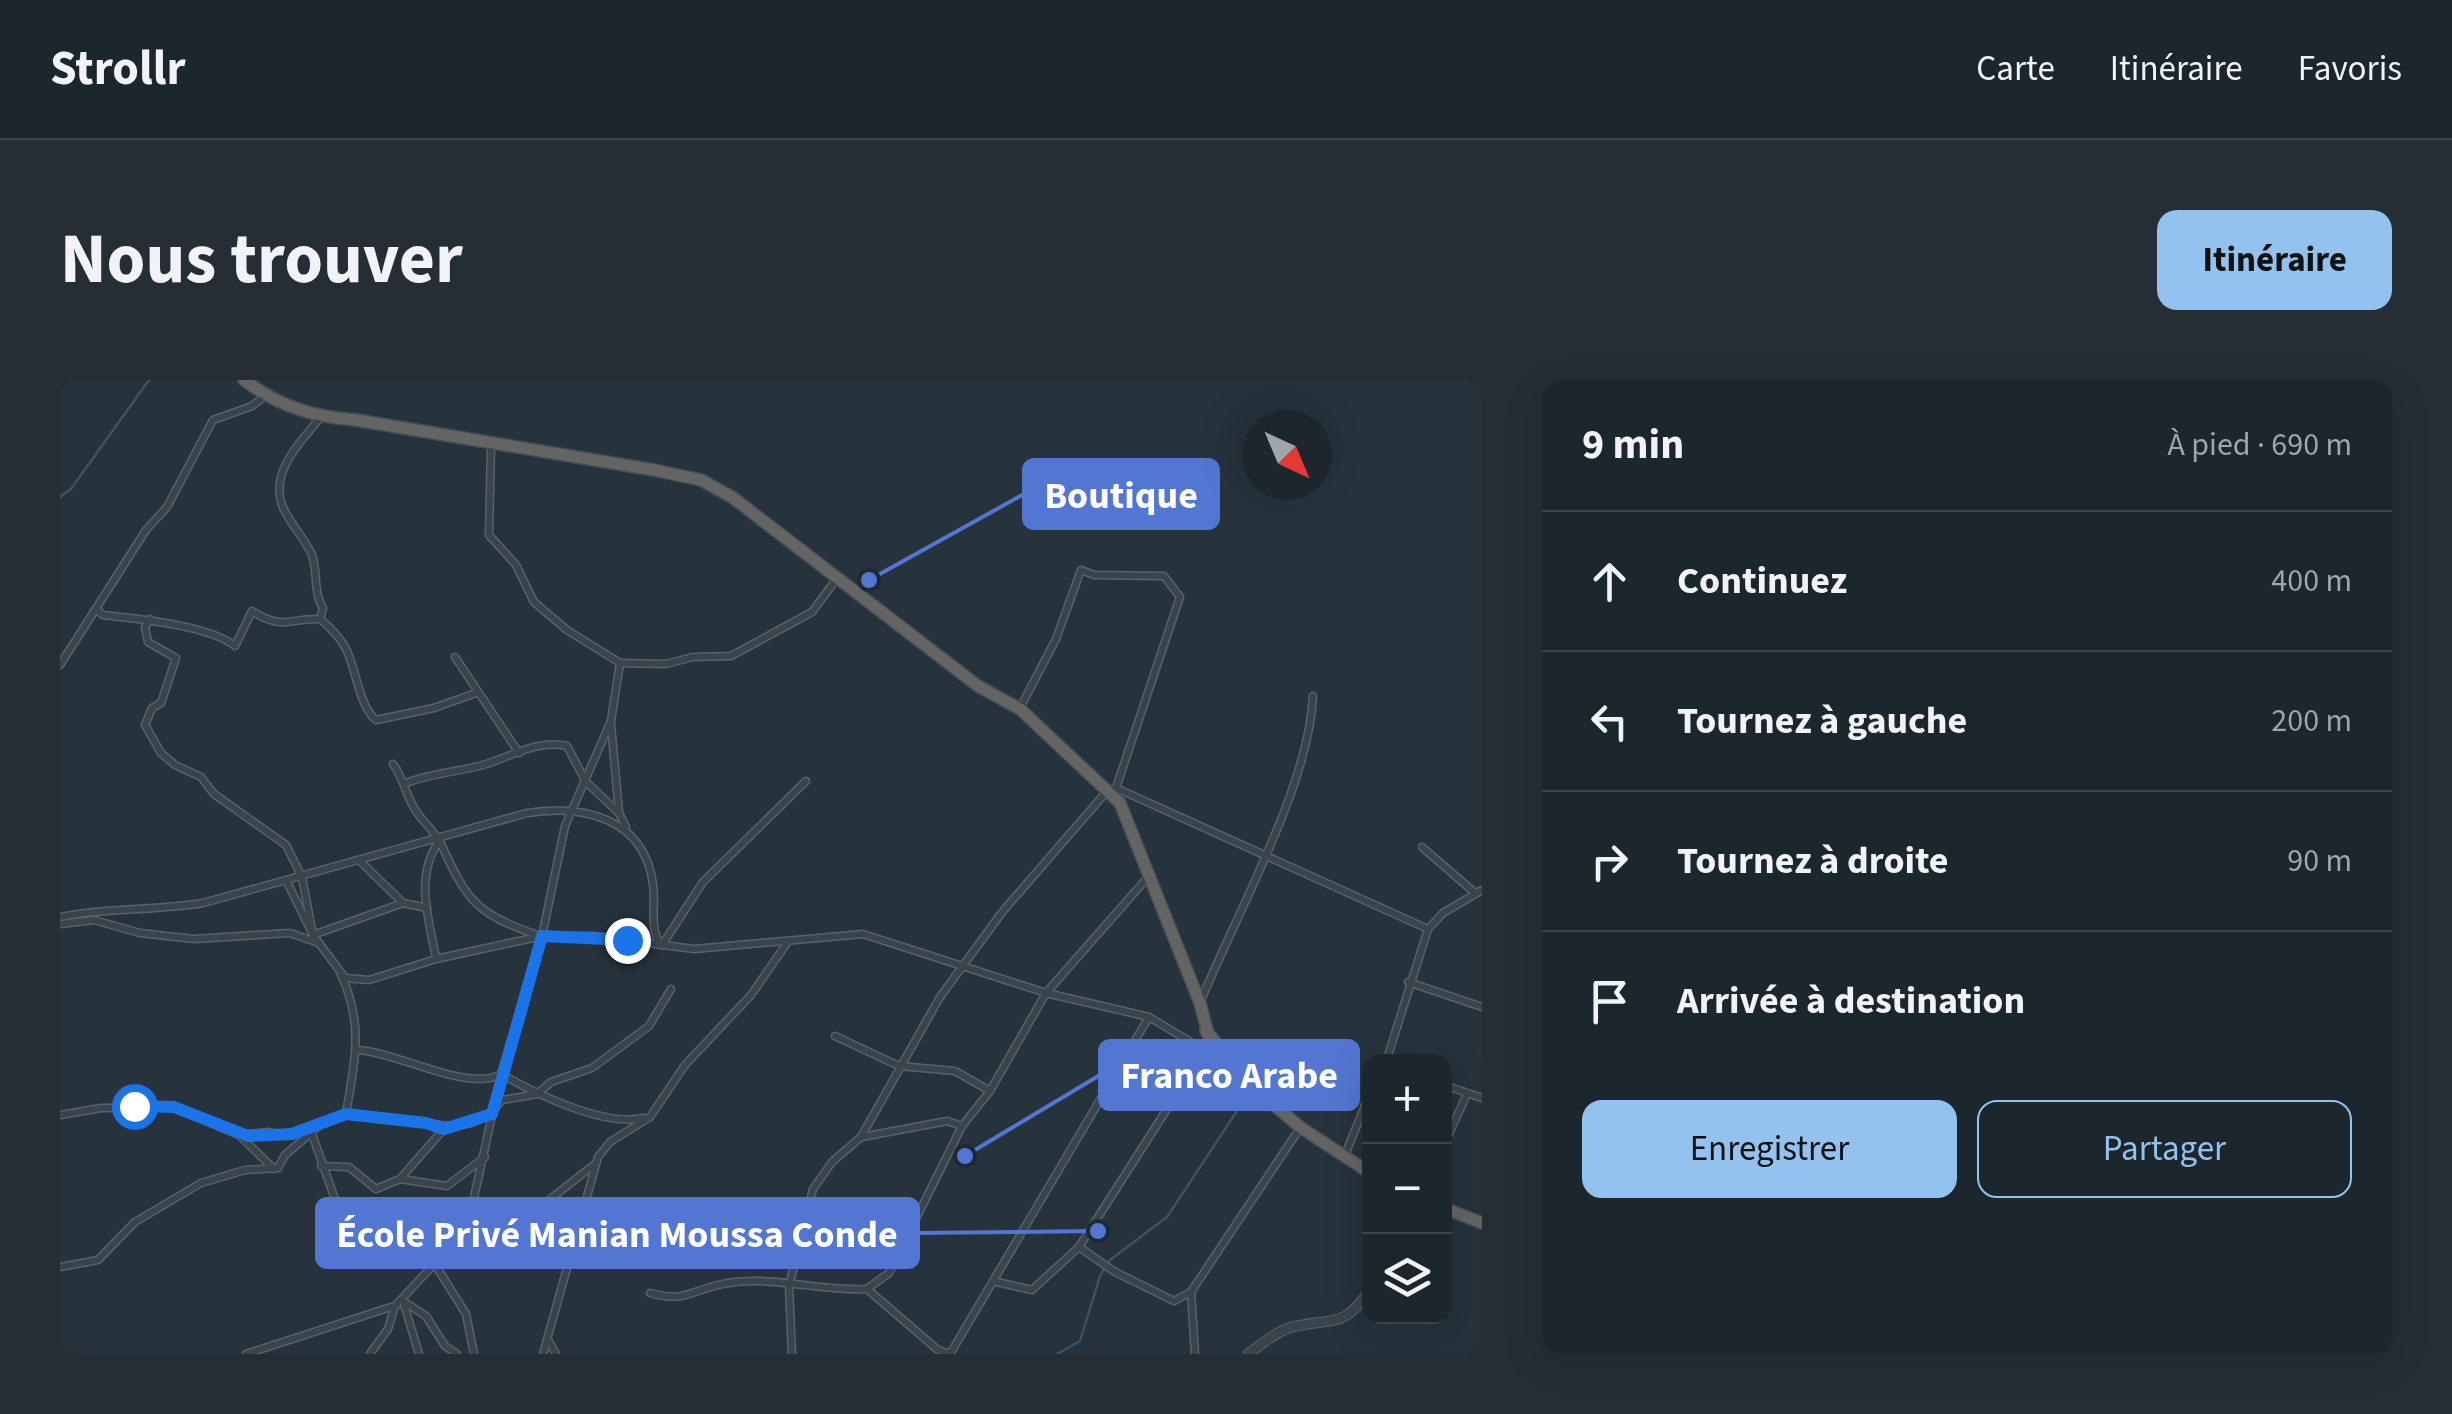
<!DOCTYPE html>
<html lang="fr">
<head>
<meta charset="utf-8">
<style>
  :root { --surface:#1c262d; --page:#252e35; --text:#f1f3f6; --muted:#a0a5aa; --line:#3a4349; --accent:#93c2ee }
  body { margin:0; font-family:"Source Sans 3",sans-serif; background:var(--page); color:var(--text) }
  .controls { position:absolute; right:30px; bottom:30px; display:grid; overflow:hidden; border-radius:20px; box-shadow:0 10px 40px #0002 }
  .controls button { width:90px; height:90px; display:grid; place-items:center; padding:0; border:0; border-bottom:2px solid var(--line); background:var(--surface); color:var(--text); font:50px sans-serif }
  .compass { position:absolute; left:1182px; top:30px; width:90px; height:90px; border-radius:50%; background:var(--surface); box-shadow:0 10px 40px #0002; rotate:136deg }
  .stop { position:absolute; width:30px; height:30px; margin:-22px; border:8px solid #1a73e8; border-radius:50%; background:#fff }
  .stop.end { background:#1a73e8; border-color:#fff; box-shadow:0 2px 10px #0008 }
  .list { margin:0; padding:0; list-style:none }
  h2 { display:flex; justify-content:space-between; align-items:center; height:130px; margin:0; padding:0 40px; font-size:42px }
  h2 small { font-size:32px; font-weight:400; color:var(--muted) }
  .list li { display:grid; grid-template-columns:65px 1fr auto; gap:30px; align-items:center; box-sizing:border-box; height:140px; padding:0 40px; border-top:2px solid var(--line) }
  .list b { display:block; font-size:38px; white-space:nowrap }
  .list em { font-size:32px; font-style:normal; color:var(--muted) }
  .actions { display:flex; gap:20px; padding:30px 40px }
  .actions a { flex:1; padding:22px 0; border:2px solid var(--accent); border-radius:20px; text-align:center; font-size:35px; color:var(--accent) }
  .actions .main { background:var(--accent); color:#111 }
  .icon { flex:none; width:55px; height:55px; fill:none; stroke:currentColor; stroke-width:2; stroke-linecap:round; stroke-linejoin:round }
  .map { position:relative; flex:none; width:1422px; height:974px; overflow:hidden; border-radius:20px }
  header { display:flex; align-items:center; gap:60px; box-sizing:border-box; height:140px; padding:0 50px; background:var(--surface); border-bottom:2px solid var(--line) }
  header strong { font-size:48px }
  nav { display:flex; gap:55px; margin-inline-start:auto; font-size:35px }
  .intro { display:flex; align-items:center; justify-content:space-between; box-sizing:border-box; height:240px; padding:0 60px }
  h1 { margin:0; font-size:70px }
  .button { padding:25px 45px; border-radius:20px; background:var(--accent); color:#111; font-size:35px; font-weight:700 }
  main { display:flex; gap:60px; padding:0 60px }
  aside { flex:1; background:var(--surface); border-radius:20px; box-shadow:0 10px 40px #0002 }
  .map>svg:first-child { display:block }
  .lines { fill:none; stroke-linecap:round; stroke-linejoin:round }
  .stream { stroke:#3d5263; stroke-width:2.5 }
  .minor-casing { stroke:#58626a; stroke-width:9 }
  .tertiary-casing { stroke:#58626a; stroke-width:11 }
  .trunk-casing { stroke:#454f57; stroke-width:14 }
  .minor { stroke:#3a444c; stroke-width:6 }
  .tertiary { stroke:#3a444c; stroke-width:9 }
  .trunk { stroke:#646462; stroke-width:11 }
  .route { stroke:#1a73e8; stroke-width:12 }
  .leader { fill:none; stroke:#5376d2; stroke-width:4 }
  .callout-dot { fill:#5376d2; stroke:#1f2931; stroke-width:4 }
  .callout { fill:#5376d2; stroke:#5376d2; stroke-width:4 }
  .callout-label { font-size:38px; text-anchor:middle; font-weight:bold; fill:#fff }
</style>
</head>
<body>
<header>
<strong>Strollr</strong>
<nav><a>Carte</a><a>Itinéraire</a><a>Favoris</a></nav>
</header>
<div class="intro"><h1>Nous trouver</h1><a class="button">Itinéraire</a></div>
<main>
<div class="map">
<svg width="1422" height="974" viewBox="0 0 1422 974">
  <rect width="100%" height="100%" fill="#26323c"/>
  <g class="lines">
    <g class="stream">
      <path d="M0,117l11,-8 78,-109"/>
      <path d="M997,974l23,-13 20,-65 10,-16 57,-43 70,-106"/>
    </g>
    <defs>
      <g id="minor">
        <path d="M260,38c-22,27 -56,60 -33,97 7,13 19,26 25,40 6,17 1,38 11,53l-3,11"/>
        <path d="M37,230l6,5c34,4 106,10 132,31l17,-35c31,20 38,7 68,8 11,9 21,19 27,32 9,19 13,57 29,69l58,-12 42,-15"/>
        <path d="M90,239l-5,8 3,15 28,16 -15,45 -9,5 -7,17 16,28 14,12 26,12 13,17 72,51 16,32 11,58 32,43 24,2 67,-21 106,-23h53l99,13 169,-15 183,59 103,24 55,33"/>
        <path d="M395,277l64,96"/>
        <path d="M560,283l46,1 27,-7 38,-1 81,-44 26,-35"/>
        <path d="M0,285l86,-135 21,-23 46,-87 39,-14 13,-10"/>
        <path d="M551,345l8,87"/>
        <path d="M333,384c10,14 12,27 20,42 7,14 22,25 28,38 27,59 36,70 99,92"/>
        <path d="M346,403c26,-10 51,-11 77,-18 28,-8 54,-26 84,-19l19,36 33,31 7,14"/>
        <path d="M1056,408l312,141 15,-16 39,-23"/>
        <path d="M1362,467l53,46"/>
        <path d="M301,482l42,41"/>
        <path d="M226,500l27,55 90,-32 24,5"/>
        <path d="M0,537c49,-10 94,-6 143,-14l324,-90c57,-9 117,5 126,71 3,22 -4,41 7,61"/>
        <path d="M0,544l34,-4 46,13 54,6 96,-6 29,10"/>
        <path d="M602,565l41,-63 103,-101"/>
        <path d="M376,579c-7,-41 -22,-81 3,-118"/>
        <path d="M1348,602l74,25"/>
        <path d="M1140,623c35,-87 109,-216 113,-307"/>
        <path d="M775,656l64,30 56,5 35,20"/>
        <path d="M298,670c39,2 111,43 143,24 35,20 103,53 143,44"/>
        <path d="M1326,682l42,-133"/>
        <path d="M1384,705l38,13"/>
        <path d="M286,733c18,5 37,4 56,7 39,4 72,17 100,-20l35,-6 14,-12 41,-14 57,-42 22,-37"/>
        <path d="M0,735l41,-7 73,-1 65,28 29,-3 17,4 61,-23c9,-50 18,-90 -5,-138"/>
        <path d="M252,754l30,85 53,11 43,30"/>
        <path d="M180,756l34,33"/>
        <path d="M802,757l85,-16 15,5"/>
        <path d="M1384,765l23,-51"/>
        <path d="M1285,775l25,-62"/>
        <path d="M261,786l28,1 27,22 24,-10 43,-49"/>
        <path d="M340,799l47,7 38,-29"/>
        <path d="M1019,867l36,25 59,29 17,-9 109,-164"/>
        <path d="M403,868l38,-174 41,-138 23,-110 46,-105 9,-58 -53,-33 -33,-28 -18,-37 -27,-30 2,-90"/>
        <path d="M376,886l30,48 8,40"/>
        <path d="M0,887l38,-7 37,-38 66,-39 44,-13 33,-2 7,-13 34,-29"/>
        <path d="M937,902l35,8 47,-43 125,-196"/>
        <path d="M807,909l22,-16 73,-147 28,-35 56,-98 102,-116"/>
        <path d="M1131,912l4,62"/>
        <path d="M590,913c34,9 36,0 68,-8 49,-12 99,7 149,4l71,61 12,4"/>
        <path d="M488,960l8,14"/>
        <path d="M186,974l151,-49"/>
        <path d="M310,974l18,-25 7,-23 43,-46 106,-56 51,-40"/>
        <path d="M359,974l-16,-53 23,15 19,30 12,8"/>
        <path d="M483,974l55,-197 12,-15 40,-25 35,-52 66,-70 36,-52"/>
        <path d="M732,974l-3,-68 24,-97 19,-27 29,-25 79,-140 63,-86 105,-121 8,-2 64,-191 -16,-21 -70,-1 -13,-5 -25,69 -36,69"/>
        <path d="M890,974l199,-337"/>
      </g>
      <path id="tertiary" d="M1188,974c14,-10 31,-25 48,-28 40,-8 47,2 74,-36"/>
      <g id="trunk">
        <path d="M184,0c35,26 68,37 112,40l298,50 47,10 31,17 246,189 42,23 100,94 80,200 13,50 87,74 70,46"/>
        <path d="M1146,651l36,41"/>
        <path d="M1384,828l38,15"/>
      </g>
    </defs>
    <use href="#minor" class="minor-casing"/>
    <use href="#tertiary" class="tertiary-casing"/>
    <use href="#trunk" class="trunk-casing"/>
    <use href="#minor" class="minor"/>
    <use href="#tertiary" class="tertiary"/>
    <use href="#trunk" class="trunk"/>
  </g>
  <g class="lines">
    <path class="route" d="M74,726l40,1 74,29 44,-2 54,-20 80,9 18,6 48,-15 50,-178 85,4"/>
  </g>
  <path class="leader" d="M809 200L964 114M905 776L1040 695M1038 851L858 853"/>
  <g class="callout-dot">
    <circle cx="809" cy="200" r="10"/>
    <circle cx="905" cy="776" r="10"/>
    <circle cx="1038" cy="851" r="10"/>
  </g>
  <g class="callout">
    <rect x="964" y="80" width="194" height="68" rx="10"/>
    <rect x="1040" y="661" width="258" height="68" rx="10"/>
    <rect x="257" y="819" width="601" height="68" rx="10"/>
  </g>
  <g class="callout-label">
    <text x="1061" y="128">Boutique</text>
    <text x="1169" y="708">Franco Arabe</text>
    <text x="557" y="867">École Privé Manian Moussa Conde</text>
  </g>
</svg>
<div class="controls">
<button>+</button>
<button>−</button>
<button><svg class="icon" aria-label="layers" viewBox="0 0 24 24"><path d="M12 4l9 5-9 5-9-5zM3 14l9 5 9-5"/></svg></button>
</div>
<svg class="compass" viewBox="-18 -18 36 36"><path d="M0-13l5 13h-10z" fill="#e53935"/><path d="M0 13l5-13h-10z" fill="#a0a5aa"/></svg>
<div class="stop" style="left:74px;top:726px"></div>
<div class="stop end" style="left:567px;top:560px"></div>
</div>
<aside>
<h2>9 min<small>À pied · 690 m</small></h2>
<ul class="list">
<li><svg class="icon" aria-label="ahead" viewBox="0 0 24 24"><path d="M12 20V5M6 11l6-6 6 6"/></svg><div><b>Continuez</b></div><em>400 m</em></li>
<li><svg class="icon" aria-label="left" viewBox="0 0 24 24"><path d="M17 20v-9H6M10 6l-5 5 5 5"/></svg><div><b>Tournez à gauche</b></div><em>200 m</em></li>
<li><svg class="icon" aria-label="right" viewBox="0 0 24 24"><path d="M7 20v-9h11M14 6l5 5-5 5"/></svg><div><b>Tournez à droite</b></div><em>90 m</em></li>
<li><svg class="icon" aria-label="arrive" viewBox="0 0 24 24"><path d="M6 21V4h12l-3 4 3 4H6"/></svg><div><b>Arrivée à destination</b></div></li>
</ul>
<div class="actions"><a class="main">Enregistrer</a><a>Partager</a></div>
</aside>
</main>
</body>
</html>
